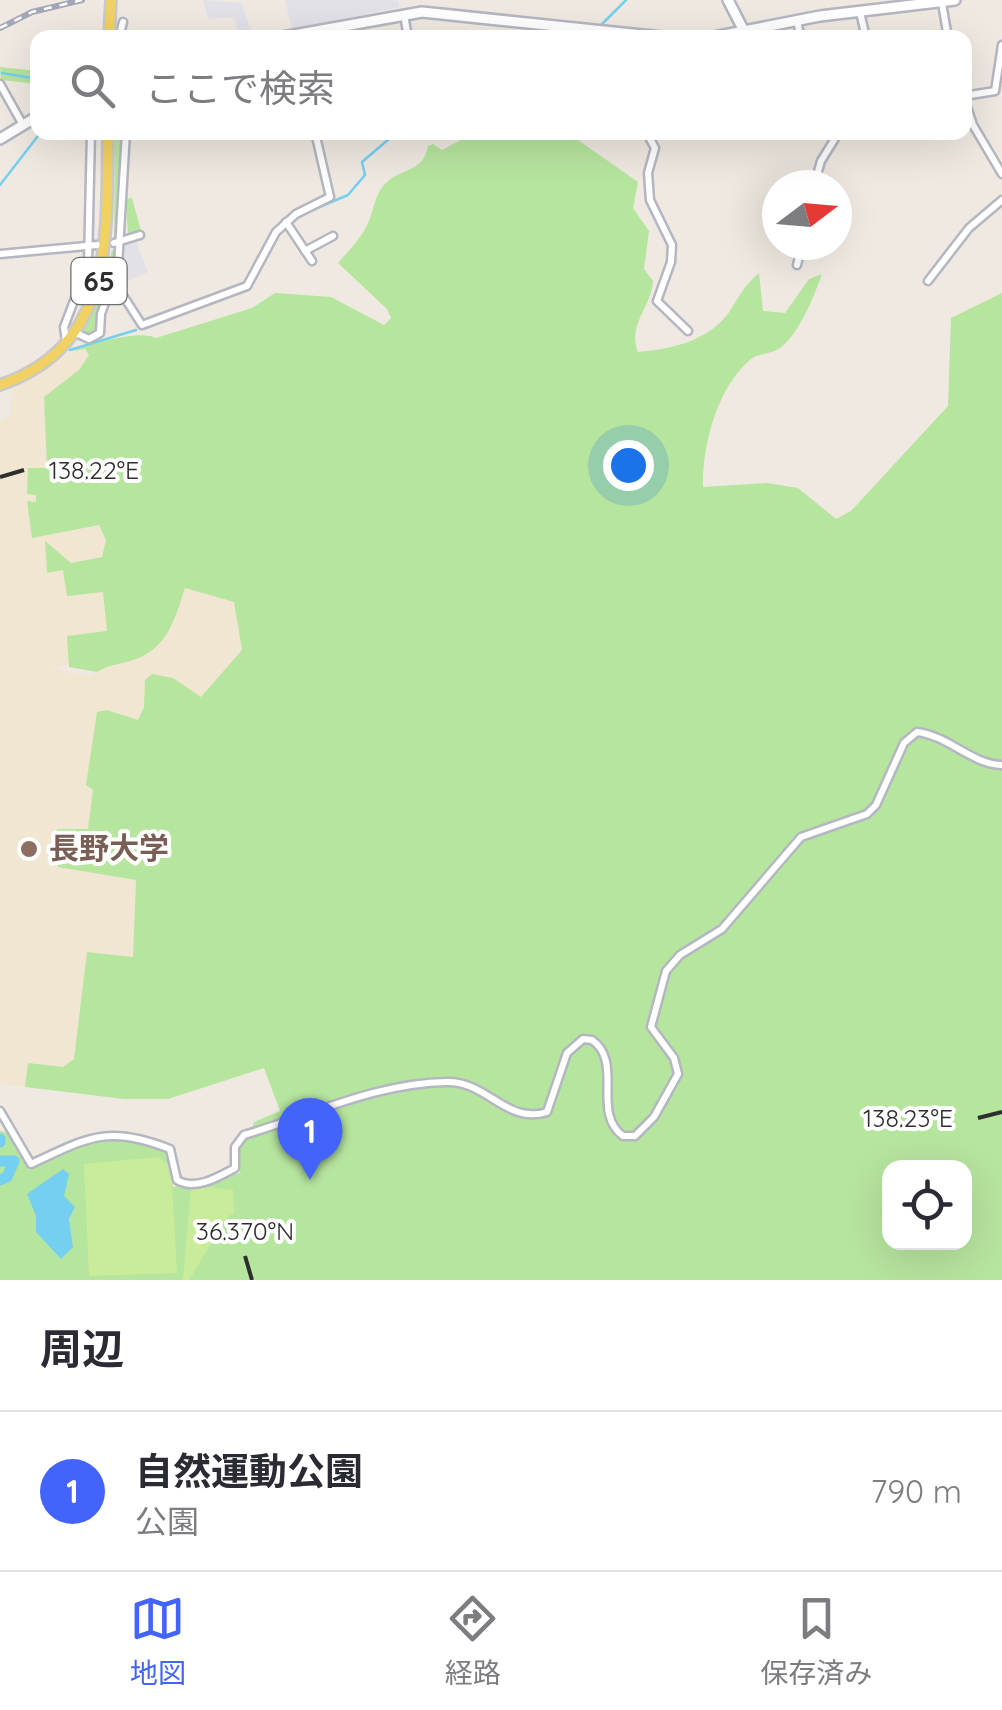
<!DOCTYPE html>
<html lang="ja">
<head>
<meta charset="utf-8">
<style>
  :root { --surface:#fff; --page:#f2f2f3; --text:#2b2b33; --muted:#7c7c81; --line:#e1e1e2; --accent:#4264fb }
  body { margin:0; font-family:Quicksand,"Noto Sans JP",sans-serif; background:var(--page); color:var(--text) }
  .controls { position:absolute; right:30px; bottom:30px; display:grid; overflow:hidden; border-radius:20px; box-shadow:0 10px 40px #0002 }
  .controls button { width:90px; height:90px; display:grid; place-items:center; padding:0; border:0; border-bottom:2px solid var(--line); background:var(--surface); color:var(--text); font:50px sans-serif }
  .compass { position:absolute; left:762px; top:170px; width:90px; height:90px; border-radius:50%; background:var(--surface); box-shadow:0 10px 40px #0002; rotate:74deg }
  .you { position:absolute; left:628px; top:465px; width:35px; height:35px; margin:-25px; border:8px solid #fff; border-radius:50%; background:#1a73e8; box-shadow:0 0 0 15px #1a73e833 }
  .badge { display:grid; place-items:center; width:65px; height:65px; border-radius:50%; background:var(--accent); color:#fff; font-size:32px; font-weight:700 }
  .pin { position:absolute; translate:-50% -82px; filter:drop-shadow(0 2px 5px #0008) }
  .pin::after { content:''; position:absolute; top:52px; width:35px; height:30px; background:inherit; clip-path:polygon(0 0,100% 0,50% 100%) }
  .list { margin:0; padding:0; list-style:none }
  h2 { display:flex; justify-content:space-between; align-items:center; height:130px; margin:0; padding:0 40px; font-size:42px }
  h2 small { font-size:32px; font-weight:400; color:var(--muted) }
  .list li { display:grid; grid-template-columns:65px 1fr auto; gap:30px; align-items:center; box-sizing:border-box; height:160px; padding:0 40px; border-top:2px solid var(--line) }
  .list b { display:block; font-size:38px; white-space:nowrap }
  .list p { margin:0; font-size:32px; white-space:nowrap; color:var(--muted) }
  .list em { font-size:32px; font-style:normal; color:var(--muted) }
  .icon { flex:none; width:55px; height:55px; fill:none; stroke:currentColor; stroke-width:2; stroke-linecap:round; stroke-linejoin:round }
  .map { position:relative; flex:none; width:1002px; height:1280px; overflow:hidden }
  .search { position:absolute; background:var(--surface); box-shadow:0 10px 40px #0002; left:30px; right:30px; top:30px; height:110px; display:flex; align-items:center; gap:25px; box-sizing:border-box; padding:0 35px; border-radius:20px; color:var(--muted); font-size:38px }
  .sheet { height:290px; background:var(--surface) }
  nav { display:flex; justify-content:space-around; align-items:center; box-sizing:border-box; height:140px; border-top:2px solid var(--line); background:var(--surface); font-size:28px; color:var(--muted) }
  nav a { display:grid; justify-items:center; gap:5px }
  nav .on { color:var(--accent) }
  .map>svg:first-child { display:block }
  .industrial { fill:#e3e1e8 }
  .education { fill:#f0e6d1 }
  .green { fill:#b6e59e; fill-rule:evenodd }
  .pitch { fill:#c9ec9a }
  .water { fill:#75cff0 }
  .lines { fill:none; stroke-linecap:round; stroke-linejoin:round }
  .stream { stroke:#75cff0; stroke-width:2.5 }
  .river { stroke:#75cff0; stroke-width:11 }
  .street-casing { stroke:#b4b7c1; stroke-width:11 }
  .secondary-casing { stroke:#b4b7c1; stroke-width:14 }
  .primary-casing { stroke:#c9c9c9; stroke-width:14 }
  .street { stroke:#fff; stroke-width:6 }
  .secondary { stroke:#fff; stroke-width:9 }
  .primary { stroke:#f2d163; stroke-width:9 }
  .rail-casing { stroke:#a3a6b8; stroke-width:6 }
  .rail { stroke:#fff; stroke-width:2.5; stroke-dasharray:8; stroke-linecap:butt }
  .ticks { fill:none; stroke:#2e2e2e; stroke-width:4 }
  .education-dot { fill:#8d6e63; stroke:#fff; stroke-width:4 }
  .labels { text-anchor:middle; stroke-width:8; stroke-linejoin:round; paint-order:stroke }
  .shield { fill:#fff; stroke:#6d6d6d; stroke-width:2.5 }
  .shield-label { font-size:28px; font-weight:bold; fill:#2e2e2e }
  .education-label { font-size:30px; font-weight:bold; fill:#785e54; stroke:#fff; text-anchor:start }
  .ticks-label { font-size:25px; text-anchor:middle; fill:#2e2e2e; stroke:#fff; stroke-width:8; stroke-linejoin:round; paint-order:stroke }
</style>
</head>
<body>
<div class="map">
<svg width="1002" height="1280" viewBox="0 0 1002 1280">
  <rect width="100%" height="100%" fill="#efe9e1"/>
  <g class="industrial">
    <path d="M203,0l39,3 11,34h-14l-5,-20 -26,2z"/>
    <path d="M285,0h113l2,7 -108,22z"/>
    <path d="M135,240l13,32 -27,12 3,-39z"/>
  </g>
  <path class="education" d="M83,349l6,6 -10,15 -35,27 3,71 -20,26h9l1,8 -10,-1 6,37 67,-13 6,15 -4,17 -31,6 -26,-21 2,30 16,-2 40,22 4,39 -36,32 -17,6 36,7 19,-12 32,-7 30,-26 13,-43 50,14 8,49 -41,46 -28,-19 -21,-4 -7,5 -1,28 -6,13 -31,-10 -20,75 6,5 -5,39 -30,38 78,13 -3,77 -46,-4 -13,106 -11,8 -34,-4 -4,24 -25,-3v-662l10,-7 2,-25 52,-35z"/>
  <g class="green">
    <path d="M0,67l37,4v13l-36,-4z"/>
    <path d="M115,133h6l-3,104 -4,2z"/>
    <path d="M474,133h94l70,49 -5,26 16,23 -5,38 9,12c-1,25 -26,44 -15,71 34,-3 71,-11 92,-41 9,-15 15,-26 29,-38l4,38 22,2 24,-34 13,-5c-8,22 -22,59 -42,74 -8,6 -21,5 -29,11 -34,28 -49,87 -48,128l64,-4 31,5 38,31 15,-8 97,-105 3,-88 51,-25v987h-1002v-149l9,2 20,37c54,-29 78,-40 139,-19l5,36 67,-14 -1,-25 11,-13 4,-13 26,-11 -16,-43 -96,31h-44l-99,-12 3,-24 35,4 11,-8 13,-107 46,5 3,-77 -78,-13 -1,-38h31l5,-39 -7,-5 11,-73 10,-2 31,10 6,-13 1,-27 7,-6 21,4 28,19 41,-47 -8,-48 -49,-14c-9,27 -15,54 -42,68 -15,8 -32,7 -46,16l-28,-5 -2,-31 40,-5 -4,-39 -36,4 -4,-26 -16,3 -2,-32 26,22 31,-6 4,-17 -7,-15 -67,13 -5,-37 9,1v-7l-9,-1 1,-26h19l-3,-71 35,-27 10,-15 -4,-6 -13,2c18,-7 68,-22 84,-13l96,-30 23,-15 56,4 53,28 7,-7 -4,-9 -49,-46c9,-10 19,-21 26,-32 11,-17 8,-36 24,-50 17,-14 35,-9 40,-35l5,-2 9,6zM890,1168h74v74h-74z"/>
    <path d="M132,198l9,33 -13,5 -2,-37z"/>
    <path d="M112,250l5,3c-4,23 -8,68 -27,83l-10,-2 22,-42z"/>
  </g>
  <g class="pitch">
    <path d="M158,1157l13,10 6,106 -88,3 -5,-112z"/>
    <path d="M199,1186l34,4 1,24 -6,2 -39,64h-6l8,-92z"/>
  </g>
  <path class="water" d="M63,1169l6,5 -5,22 11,11 -6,12 4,28 -12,12 -25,-27v-16l-9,-22z"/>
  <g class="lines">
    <g class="stream">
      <path d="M602,24l24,-24"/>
      <path d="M592,38l1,-1"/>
      <path d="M2,73l36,6"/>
      <path d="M0,185l41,-53"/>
      <path d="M298,216l50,-21 17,-20 -3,-13 35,-30"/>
      <path d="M258,258l24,-37"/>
      <path d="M144,320l22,-7"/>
      <path d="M70,350l66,-20"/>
    </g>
    <g class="river">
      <path d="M0,1139v3"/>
      <path d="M0,1161h14l-7,16 -7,3"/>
    </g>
    <defs>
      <g id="street">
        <path d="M942,3l6,35"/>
        <path d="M860,12l6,26"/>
        <path d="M404,14l4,24"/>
        <path d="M797,21l4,17"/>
        <path d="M119,38l4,-16"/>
        <path d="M0,84l23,41"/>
        <path d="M964,96l31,-5 7,-46"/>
        <path d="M964,98l9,27 29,49"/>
        <path d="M646,132l9,16 -7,25 2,27 22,45 -1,17 -14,39 31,30"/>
        <path d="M315,133l47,-1"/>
        <path d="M386,133v-1"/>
        <path d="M814,185l7,-24 18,-29"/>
        <path d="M286,222l26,39"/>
        <path d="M114,243l26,-8"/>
        <path d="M305,251l28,-15"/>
        <path d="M0,254l97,-9"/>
        <path d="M797,265l5,-20"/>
        <path d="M928,281l41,-53 33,-28"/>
        <path d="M115,283l27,42 105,-39 29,-54 20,-18 34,-17 -15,-65"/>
        <path d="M74,332l15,7 11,-6 1,-19 17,-48 8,-134"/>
        <path d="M66,341l-2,-14 24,-63 3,-132"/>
        <path d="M0,1111l31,53c56,-26 76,-40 139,-15l7,31c18,11 41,-3 58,-12v-21l9,-12c68,-20 132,-52 203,-53 40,-1 60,43 100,30l20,-59 16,-14 9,1c32,22 -1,73 31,96h12l19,-19 24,-43 -4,-16 -23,-31 15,-56 14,-16 42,-26 79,-92 66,-23 9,-9 28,-62 13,-11c32,4 54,32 85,33"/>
      </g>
      <g id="secondary">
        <path d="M728,0l16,31"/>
        <path d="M277,38l145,-26 250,26"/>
        <path d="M708,38l112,-22 135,-16"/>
        <path d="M0,139l38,-23"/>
      </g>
      <g id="primary">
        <path d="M109,38l2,-38"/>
        <path d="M0,385c117,-40 106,-152 108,-253"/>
      </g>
    </defs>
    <use href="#street" class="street-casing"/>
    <use href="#secondary" class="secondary-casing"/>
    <use href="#primary" class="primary-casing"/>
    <use href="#street" class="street"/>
    <use href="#secondary" class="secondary"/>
    <use href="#primary" class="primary"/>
    <defs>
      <path id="rail" d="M0,28l32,-16 50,-12"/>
    </defs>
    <use href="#rail" class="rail-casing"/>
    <use href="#rail" class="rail"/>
  </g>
  <path class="ticks" d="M0,477l24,-7M978,1118l24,-6M245,1256l7,24"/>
  <circle class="education-dot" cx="29" cy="849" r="10"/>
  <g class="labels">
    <rect class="shield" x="71.5" y="258" width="55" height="46" rx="8"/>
    <g class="shield-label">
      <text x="99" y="291">65</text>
    </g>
    <g class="education-label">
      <text x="49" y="859">長野大学</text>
    </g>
  </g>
  <g class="ticks-label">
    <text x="94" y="479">138.22°E</text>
    <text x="908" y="1127">138.23°E</text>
    <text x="245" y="1240">36.370°N</text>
  </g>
</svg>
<div class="controls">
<button><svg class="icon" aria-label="locate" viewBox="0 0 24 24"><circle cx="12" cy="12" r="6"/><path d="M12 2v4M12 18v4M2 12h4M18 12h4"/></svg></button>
</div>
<svg class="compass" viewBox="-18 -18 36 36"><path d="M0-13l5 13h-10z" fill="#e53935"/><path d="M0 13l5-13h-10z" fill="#7c7c81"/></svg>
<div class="you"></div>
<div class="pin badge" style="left:310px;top:1180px">1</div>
<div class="search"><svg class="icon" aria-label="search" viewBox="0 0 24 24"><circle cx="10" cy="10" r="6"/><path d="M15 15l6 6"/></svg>ここで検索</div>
</div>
<section class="sheet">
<h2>周辺<small></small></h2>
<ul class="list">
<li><span class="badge">1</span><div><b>自然運動公園</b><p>公園</p></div><em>790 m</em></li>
</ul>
</section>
<nav>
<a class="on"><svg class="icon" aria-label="map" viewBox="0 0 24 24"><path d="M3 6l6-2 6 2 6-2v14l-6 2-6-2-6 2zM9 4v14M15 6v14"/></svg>地図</a>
<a><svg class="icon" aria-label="directions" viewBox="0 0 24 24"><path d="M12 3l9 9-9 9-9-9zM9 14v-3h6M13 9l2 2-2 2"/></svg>経路</a>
<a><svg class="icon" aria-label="saved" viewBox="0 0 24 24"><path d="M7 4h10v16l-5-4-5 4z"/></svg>保存済み</a>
</nav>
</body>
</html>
